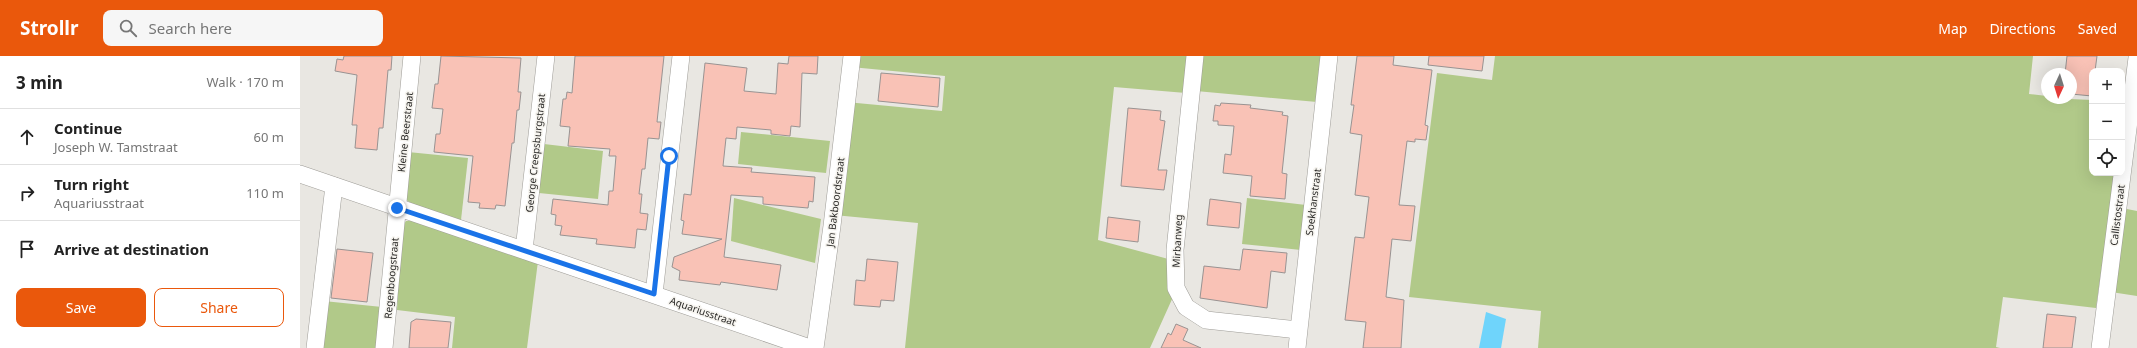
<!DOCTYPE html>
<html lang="en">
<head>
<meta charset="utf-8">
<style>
  :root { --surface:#fff; --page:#f6f6f6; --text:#222; --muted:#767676; --line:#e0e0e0; --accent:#ea580c }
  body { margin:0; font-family:"Noto Sans",sans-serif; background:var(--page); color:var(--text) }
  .controls { position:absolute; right:12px; top:12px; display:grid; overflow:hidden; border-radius:8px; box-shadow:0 4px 16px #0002 }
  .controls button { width:36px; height:36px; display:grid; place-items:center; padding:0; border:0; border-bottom:1px solid var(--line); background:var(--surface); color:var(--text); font:20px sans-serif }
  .compass { position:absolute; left:1741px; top:12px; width:36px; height:36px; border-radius:50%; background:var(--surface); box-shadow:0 4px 16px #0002; rotate:184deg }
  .stop { position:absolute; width:12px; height:12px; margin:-9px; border:3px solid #1a73e8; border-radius:50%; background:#fff }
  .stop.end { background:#1a73e8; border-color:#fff; box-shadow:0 1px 4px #0008 }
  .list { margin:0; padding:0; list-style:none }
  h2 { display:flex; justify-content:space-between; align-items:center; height:52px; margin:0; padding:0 16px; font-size:17px }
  h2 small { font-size:13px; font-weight:400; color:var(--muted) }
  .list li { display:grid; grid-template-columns:26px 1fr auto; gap:12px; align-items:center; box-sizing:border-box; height:56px; padding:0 16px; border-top:1px solid var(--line) }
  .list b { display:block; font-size:15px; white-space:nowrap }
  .list p { margin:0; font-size:13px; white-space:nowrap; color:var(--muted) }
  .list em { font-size:13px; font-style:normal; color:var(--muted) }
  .actions { display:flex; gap:8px; padding:12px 16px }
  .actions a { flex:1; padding:9px 0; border:1px solid var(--accent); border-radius:8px; text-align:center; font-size:14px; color:var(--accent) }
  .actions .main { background:var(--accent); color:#fff }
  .icon { flex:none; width:22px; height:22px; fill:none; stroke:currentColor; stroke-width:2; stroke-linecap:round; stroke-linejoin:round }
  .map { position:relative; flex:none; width:1837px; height:292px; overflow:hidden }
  header { display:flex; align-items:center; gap:24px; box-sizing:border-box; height:56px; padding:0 20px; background:var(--accent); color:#fff }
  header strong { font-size:19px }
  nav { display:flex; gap:22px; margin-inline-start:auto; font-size:14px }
  .search { width:280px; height:36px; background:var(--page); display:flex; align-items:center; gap:10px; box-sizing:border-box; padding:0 14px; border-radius:8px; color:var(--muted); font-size:15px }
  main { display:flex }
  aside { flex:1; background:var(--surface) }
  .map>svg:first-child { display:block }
  .green { fill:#b1c989 }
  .water { fill:#6fd4fb }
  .building { fill:#f9c2b6; stroke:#999392 }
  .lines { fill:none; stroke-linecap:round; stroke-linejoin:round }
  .street-casing { stroke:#9e9c97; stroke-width:18 }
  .street { stroke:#fff; stroke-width:17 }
  .route { stroke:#1a73e8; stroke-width:5 }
  .labels { text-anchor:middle; stroke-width:3; stroke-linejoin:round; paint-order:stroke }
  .street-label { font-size:10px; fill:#2a2927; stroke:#f6f4ef }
</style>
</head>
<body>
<header>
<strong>Strollr</strong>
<div class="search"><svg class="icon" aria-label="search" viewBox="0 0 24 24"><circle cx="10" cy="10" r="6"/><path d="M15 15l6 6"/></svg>Search here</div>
<nav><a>Map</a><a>Directions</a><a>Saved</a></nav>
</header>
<main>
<aside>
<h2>3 min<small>Walk · 170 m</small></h2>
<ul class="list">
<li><svg class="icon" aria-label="ahead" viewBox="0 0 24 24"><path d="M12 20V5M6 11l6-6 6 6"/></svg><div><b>Continue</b><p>Joseph W. Tamstraat</p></div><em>60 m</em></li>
<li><svg class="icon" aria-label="right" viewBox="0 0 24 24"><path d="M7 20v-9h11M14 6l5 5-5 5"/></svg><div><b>Turn right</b><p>Aquariusstraat</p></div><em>110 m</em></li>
<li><svg class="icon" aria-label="arrive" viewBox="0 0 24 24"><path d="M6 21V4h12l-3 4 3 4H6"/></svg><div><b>Arrive at destination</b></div></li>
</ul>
<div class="actions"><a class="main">Save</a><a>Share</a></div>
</aside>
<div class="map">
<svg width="1837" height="292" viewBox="0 0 1837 292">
  <rect width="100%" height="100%" fill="#e9e7e2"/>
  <g class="green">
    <path d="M552,0h338l-4,37 -72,-6 -16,153 74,20 1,37 -23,51h-245l13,-125 -84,-8 12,-113 96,9 3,-35 -94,-9z"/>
    <path d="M900,0h122l-5,46 -121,-11z"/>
    <path d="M1195,0h538l-4,38 18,2v2l45,2v73h23l-19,135 -93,-11 -7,50 4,1h-462l3,-37 -132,-14 28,-224 55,7z"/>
    <path d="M441,76l89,9 -4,32 -88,-9z"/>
    <path d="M244,88l59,7 -5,48 -59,-6z"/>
    <path d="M108,96l60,6 -7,62 -48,-15 -9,-7z"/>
    <path d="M434,142l87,21 -6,44 -84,-22z"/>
    <path d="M947,142l59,7 -5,45 -59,-6z"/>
    <path d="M1822,152l15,3v85l-26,-4z"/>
    <path d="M106,165h8l124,40 -11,87h-75l3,-31 -58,-7 4,-81z"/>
    <path d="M14,244l68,7 -4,41h-69z"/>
  </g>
  <path class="water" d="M1186,256l20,7 -5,29h-22z"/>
  <g class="building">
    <path d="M44,0h48l-1,14h-3l-5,58h-4l-2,22 -22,-2 2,-23h-5l5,-50 -22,-4 2,-12 6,1z"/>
    <path d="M141,0l80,2 -3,34h3l-2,18h-2l-3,33h-2l-7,63 -9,-1 -1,4 -16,-1 1,-5 -12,-1 5,-46 -39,-4 2,-18h4l3,-25 -11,-1 3,-24h3z"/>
    <path d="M275,0h89l-7,66h4l-2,17 -11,-1 -3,31h-3l-3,25h3l-2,19 8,1 -2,16 -9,-1 -2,19 -39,-4 1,-5 -37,-4 2,-9 -7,-1 1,-10 -5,-1 2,-15 55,6 1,-14h4l3,-35h-7l1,-7 -42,-3 2,-19 -10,-1 3,-27h3l1,-7 5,1z"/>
    <path d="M489,0h29l-1,18 -15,-1 -2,54 -9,-1 -1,10 -19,-2v-4l-34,-3 -1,12 -10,-1 -3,28 29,2 -1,4 64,5 -2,25 -4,-1 -1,7 -45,-4v-7l-32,-2 -7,62 57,8 -4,25 -56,-8 -1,3 -41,-5 1,-9 -8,-4 2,-10 48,-18 -40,-5 2,-13 -3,-1 3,-26 7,1 14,-132 42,5 -3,23 32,3 2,-31 10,1z"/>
    <path d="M1057,0h37l-1,9 39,5 -7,55 3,1 -2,14 -11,-1v3l-8,-1 -8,64 16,1 -4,35 -19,-2 -6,58 18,3 -3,48h-38l3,-26 -21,-2 10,-83 9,1 5,-41 -14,-2 7,-60 -12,-2 4,-28h-3z"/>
    <path d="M1129,0h55l-2,15 -54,-6z"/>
    <path d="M1767,0h30l-2,15h-3v25l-21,-2v-20h-6z"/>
    <path d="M581,17l59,5 -2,29 -60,-6z"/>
    <path d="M921,47l30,2 -1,3 33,4 -1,3 6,1 -6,57 5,1 -2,25 -35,-3 2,-20 -29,-3 2,-19 6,1 3,-29 -16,-1v-4h-5l2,-16 5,1z"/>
    <path d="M828,52l33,3 -1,9 5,1 -7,49h9l-3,20 -43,-4z"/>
    <path d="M910,143l31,4 -2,25 -32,-3z"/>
    <path d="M808,161l32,4 -2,21 -32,-4z"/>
    <path d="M37,193l36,4 -6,49 -36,-4z"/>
    <path d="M943,193l44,4 -2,20 -14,-2 -4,37 -67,-10 4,-32 36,4z"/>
    <path d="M567,203l31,3 -4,39 -13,-1 -1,7 -26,-2 2,-25 9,1z"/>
    <path d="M1747,258l29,3 -4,31h-29z"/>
    <path d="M116,263l35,3 -3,26h-39l2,-26z"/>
    <path d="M876,268l12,5 -5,11 18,8h-40l7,-15 3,2z"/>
  </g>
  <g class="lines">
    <defs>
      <g id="street">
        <path d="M895,0l-20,194 1,38 10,19 20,13 92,10"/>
        <path d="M0,118l510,174"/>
        <path d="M224,194l22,-194"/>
        <path d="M354,238l27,-238"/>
        <path d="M15,292l19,-162"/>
        <path d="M84,292l28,-292"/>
        <path d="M515,292l17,-122 20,-170"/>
        <path d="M997,292l32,-292"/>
        <path d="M1800,292l37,-290"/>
      </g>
    </defs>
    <use href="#street" class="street-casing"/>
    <use href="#street" class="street"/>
  </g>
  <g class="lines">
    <path class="route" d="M97,152l257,86 15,-138"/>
  </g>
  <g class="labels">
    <g class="street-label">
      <text transform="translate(105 76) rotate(-84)" y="4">Kleine Beerstraat</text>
      <text transform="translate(235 97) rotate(-84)" y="4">George Creepsburgstraat</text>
      <text transform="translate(535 146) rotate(-83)" y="4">Jan Bakboordstraat</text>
      <text transform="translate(1013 146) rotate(-83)" y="4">Soekhanstraat</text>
      <text transform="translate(1817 159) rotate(-83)" y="4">Callistostraat</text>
      <text transform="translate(877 185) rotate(-87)" y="4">Mirbanweg</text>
      <text transform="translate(91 222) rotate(-85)" y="4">Regenboogstraat</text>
      <text transform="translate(403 255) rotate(19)" y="4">Aquariusstraat</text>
    </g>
  </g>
</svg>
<div class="controls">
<button>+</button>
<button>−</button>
<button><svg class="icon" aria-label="locate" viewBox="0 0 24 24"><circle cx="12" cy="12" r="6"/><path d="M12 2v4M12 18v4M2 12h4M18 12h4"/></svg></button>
</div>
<svg class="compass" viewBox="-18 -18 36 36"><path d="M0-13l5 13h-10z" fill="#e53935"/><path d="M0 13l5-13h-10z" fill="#767676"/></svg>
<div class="stop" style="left:369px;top:100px"></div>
<div class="stop end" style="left:97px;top:152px"></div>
</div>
</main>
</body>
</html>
